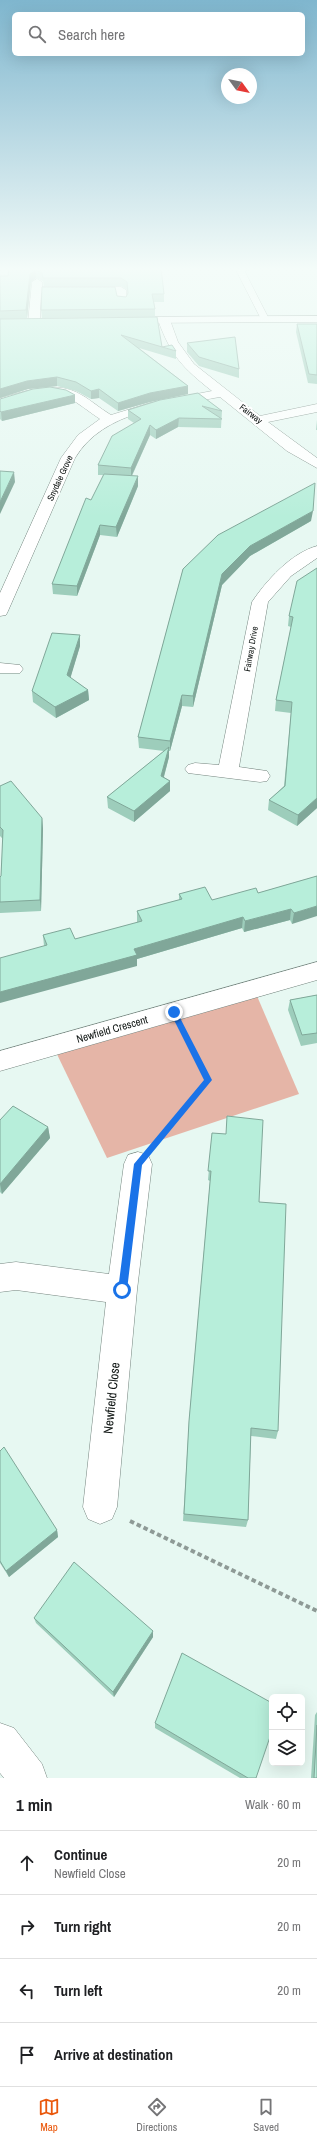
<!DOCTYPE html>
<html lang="en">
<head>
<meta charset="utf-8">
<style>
  :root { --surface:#fff; --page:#f6f6f6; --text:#202124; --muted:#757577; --line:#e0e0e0; --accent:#ea580c }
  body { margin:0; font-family:"Archivo Narrow",sans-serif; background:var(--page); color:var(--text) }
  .controls { position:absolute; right:12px; bottom:12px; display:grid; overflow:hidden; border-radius:6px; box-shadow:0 4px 16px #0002 }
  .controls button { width:36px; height:36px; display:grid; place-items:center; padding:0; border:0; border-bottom:1px solid var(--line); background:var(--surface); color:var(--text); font:20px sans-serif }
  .compass { position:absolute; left:221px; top:68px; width:36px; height:36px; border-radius:50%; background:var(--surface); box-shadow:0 4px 16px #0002; rotate:123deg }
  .stop { position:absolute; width:12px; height:12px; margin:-9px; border:3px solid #1a73e8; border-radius:50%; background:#fff }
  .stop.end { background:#1a73e8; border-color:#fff; box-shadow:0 1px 4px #0008 }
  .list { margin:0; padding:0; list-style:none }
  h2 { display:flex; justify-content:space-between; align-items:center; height:52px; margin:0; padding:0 16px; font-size:17px }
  h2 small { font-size:13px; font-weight:400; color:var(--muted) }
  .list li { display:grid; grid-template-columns:26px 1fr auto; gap:12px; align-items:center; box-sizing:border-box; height:64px; padding:0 16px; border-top:1px solid var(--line) }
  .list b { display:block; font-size:15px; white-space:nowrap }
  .list p { margin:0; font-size:13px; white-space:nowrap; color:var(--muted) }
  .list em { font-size:13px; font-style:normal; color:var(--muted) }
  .icon { flex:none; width:22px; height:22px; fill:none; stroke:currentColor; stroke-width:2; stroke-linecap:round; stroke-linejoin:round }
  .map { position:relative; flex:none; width:317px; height:1778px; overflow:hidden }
  .search { position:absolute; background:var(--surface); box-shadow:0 4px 16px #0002; left:12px; right:12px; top:12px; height:44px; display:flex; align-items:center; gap:10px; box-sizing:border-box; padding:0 14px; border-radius:6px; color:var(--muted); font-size:15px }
  .sheet { height:308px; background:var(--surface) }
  nav { display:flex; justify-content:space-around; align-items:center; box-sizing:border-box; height:56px; border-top:1px solid var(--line); background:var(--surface); font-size:11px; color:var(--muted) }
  nav a { display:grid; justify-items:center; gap:2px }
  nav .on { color:var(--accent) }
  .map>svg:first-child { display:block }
  .green { fill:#e5b5a7 }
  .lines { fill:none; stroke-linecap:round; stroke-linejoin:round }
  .service-casing { stroke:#75857f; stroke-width:1 }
  .minor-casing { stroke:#75857f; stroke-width:1 }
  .tertiary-casing { stroke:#75857f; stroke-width:1 }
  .path-far1 { stroke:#8e9a96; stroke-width:3; stroke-dasharray:3.5 2.5; stroke-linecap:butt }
  .path { stroke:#8e9a96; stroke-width:4; stroke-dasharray:4.5 3; stroke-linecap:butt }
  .service { fill:#fff; fill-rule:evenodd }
  .minor { fill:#fff; fill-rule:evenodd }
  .tertiary { fill:#fff; fill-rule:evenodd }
  .wall { fill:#9dcdbb }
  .shaded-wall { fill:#80a799 }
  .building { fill:#b7eeda; stroke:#80a799 }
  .route { fill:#1a73e8 }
  .labels { text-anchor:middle; stroke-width:4; stroke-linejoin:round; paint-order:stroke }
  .far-street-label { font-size:9px; fill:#101614; stroke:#fff }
  .street-label { font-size:11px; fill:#101614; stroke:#fff }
  .near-street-label { font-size:13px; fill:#101614; stroke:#fff }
</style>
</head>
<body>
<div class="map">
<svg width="317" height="1778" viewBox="0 0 317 1778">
  <rect width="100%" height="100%" fill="#e7f8f2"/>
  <path class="green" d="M254,989l45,105 -192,64 -54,-112z"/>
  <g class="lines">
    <defs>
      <path id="service" d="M239,269h8l-2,3 24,47 -1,2 -7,-2 -24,-47z"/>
      <g id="minor">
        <path d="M37,279l5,3v5h79l5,3 1,11 -1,2h-8l-2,-10h-75l-1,29 -6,3 -6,-3 4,-40z"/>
        <path d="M164,317l6,3 8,22 16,22 66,52 57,-12v8l-49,10 49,36v10l-30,-17 -67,-54c-51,9 -116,13 -145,61l-67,153 -2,4 -6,1v-23l61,-135 17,-23 22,-16c-11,-7 -21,-16 -33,-22 -21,-9 -47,4 -67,9v-8c25,-6 51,-17 76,-6 13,6 23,16 35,23l39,-12 62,-12c-29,-23 -41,-35 -54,-71z"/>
        <path d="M317,546v12l-26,18 -23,26 -29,165 28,4 3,5 -3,5 -7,1 -72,-9 -3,-4 3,-4 7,-2 24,2 33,-163c14,-21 39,-49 65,-56z"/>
        <path d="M0,663l20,2 3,4 -3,4h-20z"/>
        <path d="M317,962v18l-317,91v-20z"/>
        <path d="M138,1152l10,3 4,9 -15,126 -20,217 -5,12 -12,5 -12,-5 -5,-12 23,-205 -90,-12 -16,2v-28l16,-2 93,12 15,-110 4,-9z"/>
        <path d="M0,1723l14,5 28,36 5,14h-43l-4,-5z"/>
      </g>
      <path id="tertiary" d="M317,316v6l-190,1 -6,-3 6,-3z"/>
    </defs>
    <use href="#service" class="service-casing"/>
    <use href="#minor" class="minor-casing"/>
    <use href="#tertiary" class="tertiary-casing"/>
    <path class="path-far1" d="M156,1142l52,-61 -23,-46"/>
    <path class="path" d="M130,1521l187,90"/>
    <use href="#service" class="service"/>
    <use href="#minor" class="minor"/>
    <use href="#tertiary" class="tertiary"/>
  </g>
  <g class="wall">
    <path d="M9,268h152l3,26v8h-10l1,7v8l-113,1 -1,-8 76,-14 9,1 2,-3 -1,-4 -6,-4h-77l-1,-5 -7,-3 -5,4 -4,36 -27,1v-43h8z"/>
    <path d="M157,317l5,30 14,4v8l-37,-11 49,38v8l-38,8 -32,9 -19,-13 -8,1 -15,-8 -19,-5 -29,3 -28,9v-79z"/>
    <path d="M297,324h20v60l-9,-1 -12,-51z"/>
    <path d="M187,343l52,26v9l-40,-12 -12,-14z"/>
    <path d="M198,393l24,18 -1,17 -43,-1 -22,12 -6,-4 -18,41h6v10l-21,51 -17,-2 -23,61 -24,-2 -1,-10 51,-109h-5v-10l36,-42 -6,-4v-9z"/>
    <path d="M75,395v8l-73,18 -2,-2v-20z"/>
    <path d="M317,420v10h-1v-1z"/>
    <path d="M311,521l-61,35 -28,29 -29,122 -11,-1 -12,45h-1v6l-5,20 6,4v10l-36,31 -26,-14 -1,-11 57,-46 -25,-3 -1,-11 45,-168z"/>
    <path d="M317,568v240l-20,18 -29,-16 1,-10 15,-14 7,-73 -16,-2 1,-11 15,-73 -3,-1 1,-10z"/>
    <path d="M80,635v11l-10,32 18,12 1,10 -33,18 -23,-16 -1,-11z"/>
    <path d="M0,786l42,32 1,11 -2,82 -41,2v-36l1,-1 2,-37 -3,-3z"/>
    <path d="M317,876l-25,48 -2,-4 -46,12 -2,-4 -105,31v7l-93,-20 -1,-11 32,4 62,-16v-12l42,-11v-6l33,6 46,-7z"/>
    <path d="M317,995v48l-16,3 -13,-36 2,-10z"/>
    <path d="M0,1120l48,7 2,11 -48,56 -2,-2z"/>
    <path d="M212,1133l47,69 19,229 -2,8 -25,-3 -3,84 -2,7 -63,-6 6,-100 21,-240 -2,-1z"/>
    <path d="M0,1451l57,79 1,7 -49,40 -9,-14z"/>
    <path d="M34,1618l119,19 -39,60 -78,-74z"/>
    <path d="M317,1712v66h-6l4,-63z"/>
    <path d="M155,1723l101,55h-16l-85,-50z"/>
  </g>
  <g class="shaded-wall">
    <path d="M36,270v8l-5,4 -4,36 -1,-8 4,-36z"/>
    <path d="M57,377v9l-29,3 -28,9v-9l27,-8z"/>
    <path d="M188,386v8l-38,8 -32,9v-8l32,-10z"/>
    <path d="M99,389v9l-8,1v-8z"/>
    <path d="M75,395v8l-73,18 -1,-9z"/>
    <path d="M179,418l-1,9 -22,12v-9z"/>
    <path d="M150,425v10l-19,42v-9z"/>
    <path d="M14,472l1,10 -15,32v-12z"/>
    <path d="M138,476v10l-21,51 -1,-10z"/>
    <path d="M313,511l-2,10 -61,35 -28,29 -29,122v-11l29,-122 28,-28z"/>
    <path d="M100,525v10l-23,61v-10z"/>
    <path d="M80,635v11l-12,40 -1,-11z"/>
    <path d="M88,690l1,10 -33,18 -1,-11z"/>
    <path d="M182,695v11l-12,45v-10z"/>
    <path d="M169,747v10l-8,30v-11z"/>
    <path d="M170,781v10l-36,31v-11z"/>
    <path d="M317,798v10l-20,18 1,-11z"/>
    <path d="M42,818l1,11 -2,82 -1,-11z"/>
    <path d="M317,906v10l-25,8 2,-11z"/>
    <path d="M291,909l-1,11 -46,12 1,-11z"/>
    <path d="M243,917l-1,11 -105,31v7l-137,37v-11l134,-43z"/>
    <path d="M48,1127l2,11 -48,56 -2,-10z"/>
    <path d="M57,1530l1,7 -49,40 -3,-6z"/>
    <path d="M153,1631v6l-39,60 -1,-5z"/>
  </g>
  <g class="building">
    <path d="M9,268h152l3,26h-12l3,15 -114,1 1,-23h73l2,9 9,1 2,-4 -1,-11 -6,-4h-78l-1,-5 -6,-3 -6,4 -4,36 -26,1v-35h8z"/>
    <path d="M157,317l5,30 10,-2 4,6 -55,-16 67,51 -38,7 -32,10 -19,-14 -8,2 -15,-9 -19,-5 -30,4 -27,8v-70z"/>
    <path d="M297,324h20v51l-8,-1z"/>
    <path d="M235,337l4,32 -40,-12 -12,-14z"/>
    <path d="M50,387l16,3 9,5 -74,17 -1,-1v-12l33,-10z"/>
    <path d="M198,393l24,18 -20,-5 20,13 -43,-1 -23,12 -6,-5 -19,43 -33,-3 14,-29 29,-17 -13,-9 32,-10z"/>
    <path d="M0,471l14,1 -14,30z"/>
    <path d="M104,474l34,2 -22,51 -16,-2 -23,61 -25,-2 34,-86 5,2z"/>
    <path d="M315,483l-2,28 -63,35 -28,28 -29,122 -11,-1 -12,46 -32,-4 45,-168 35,-34z"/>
    <path d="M317,568v230l-19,17 -29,-15 16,-14 7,-84 -16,-2 17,-83 -4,-1 8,-35z"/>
    <path d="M52,633l28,2 -13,40 21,15 -33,17 -23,-16z"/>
    <path d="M169,747l-8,29 9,5 -36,30 -27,-14z"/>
    <path d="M11,781l31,37 -2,82 -40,2v-25l1,-1 2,-46 -3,-3v-41z"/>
    <path d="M317,876v30l-23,7 -3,-4 -46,12 -2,-4 -109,32 3,6 -137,37v-34l47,-13 -4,-10 27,-7 5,11 67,-18 -5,-10 45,-12 -3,-5 26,-7 7,13 44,-12 2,5z"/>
    <path d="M317,995v38l-15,2 -12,-35z"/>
    <path d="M13,1106l35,21 -48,57v-64z"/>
    <path d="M227,1116l36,4 -4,82 27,2 -8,227 -27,-3 -3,92 -64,-6 5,-93 22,-250h-3l4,-38 14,1z"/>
    <path d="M4,1447l53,83 -51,41 -6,-10v-110z"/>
    <path d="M74,1562l79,69 -40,61 -79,-74z"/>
    <path d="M182,1653l90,50v28l-16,47h-8l-93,-55z"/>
    <path d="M317,1725v53h-3z"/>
  </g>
  <linearGradient id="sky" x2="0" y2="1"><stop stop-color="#7fb6ce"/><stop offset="0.52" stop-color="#f4fcf9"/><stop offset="1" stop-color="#f4fcf9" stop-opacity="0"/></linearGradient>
  <rect width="317" height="517" fill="url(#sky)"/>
  <path class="route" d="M174,1009l2,1 36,70 -70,85 -15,125 -5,4 -4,-4 16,-126 70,-84 -34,-68z"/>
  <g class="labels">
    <g class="far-street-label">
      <text transform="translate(251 414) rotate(37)" y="3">Fairway</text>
      <text transform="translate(60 478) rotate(-65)" y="3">Snydale Grove</text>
      <text transform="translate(251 649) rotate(-80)" y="3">Fairway Drive</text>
    </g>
    <g class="street-label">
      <text transform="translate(112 1029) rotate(-16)" y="4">Newfield Crescent</text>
    </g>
    <g class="near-street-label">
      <text transform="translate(111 1398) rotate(-84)" y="5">Newfield Close</text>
    </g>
  </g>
</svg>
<div class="controls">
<button><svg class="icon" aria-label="locate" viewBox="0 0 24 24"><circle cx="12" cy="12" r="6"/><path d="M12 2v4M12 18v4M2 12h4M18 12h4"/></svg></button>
<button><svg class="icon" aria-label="layers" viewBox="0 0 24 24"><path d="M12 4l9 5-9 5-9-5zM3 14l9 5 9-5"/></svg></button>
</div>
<svg class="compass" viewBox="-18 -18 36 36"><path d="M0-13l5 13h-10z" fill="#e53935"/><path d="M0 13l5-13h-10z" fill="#757577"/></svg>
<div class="stop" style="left:122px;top:1290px"></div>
<div class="stop end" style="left:174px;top:1012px"></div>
<div class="search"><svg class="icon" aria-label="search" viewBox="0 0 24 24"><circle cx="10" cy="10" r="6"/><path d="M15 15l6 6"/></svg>Search here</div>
</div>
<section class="sheet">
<h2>1 min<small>Walk · 60 m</small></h2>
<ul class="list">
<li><svg class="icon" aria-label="ahead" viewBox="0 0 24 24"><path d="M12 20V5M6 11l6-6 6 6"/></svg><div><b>Continue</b><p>Newfield Close</p></div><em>20 m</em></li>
<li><svg class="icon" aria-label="right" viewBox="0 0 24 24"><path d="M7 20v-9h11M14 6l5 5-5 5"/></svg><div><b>Turn right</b></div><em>20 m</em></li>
<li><svg class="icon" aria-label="left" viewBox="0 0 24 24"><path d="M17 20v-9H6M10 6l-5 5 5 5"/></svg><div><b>Turn left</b></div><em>20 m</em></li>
<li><svg class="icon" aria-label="arrive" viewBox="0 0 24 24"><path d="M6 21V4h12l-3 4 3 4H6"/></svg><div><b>Arrive at destination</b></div></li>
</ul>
</section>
<nav>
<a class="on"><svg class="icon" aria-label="map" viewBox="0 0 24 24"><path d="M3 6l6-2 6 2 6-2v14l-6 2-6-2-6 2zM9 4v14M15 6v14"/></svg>Map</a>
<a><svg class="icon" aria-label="directions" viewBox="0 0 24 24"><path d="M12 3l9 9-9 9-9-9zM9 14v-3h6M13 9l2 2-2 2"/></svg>Directions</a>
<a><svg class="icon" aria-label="saved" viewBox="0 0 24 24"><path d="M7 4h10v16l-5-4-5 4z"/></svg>Saved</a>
</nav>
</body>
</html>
